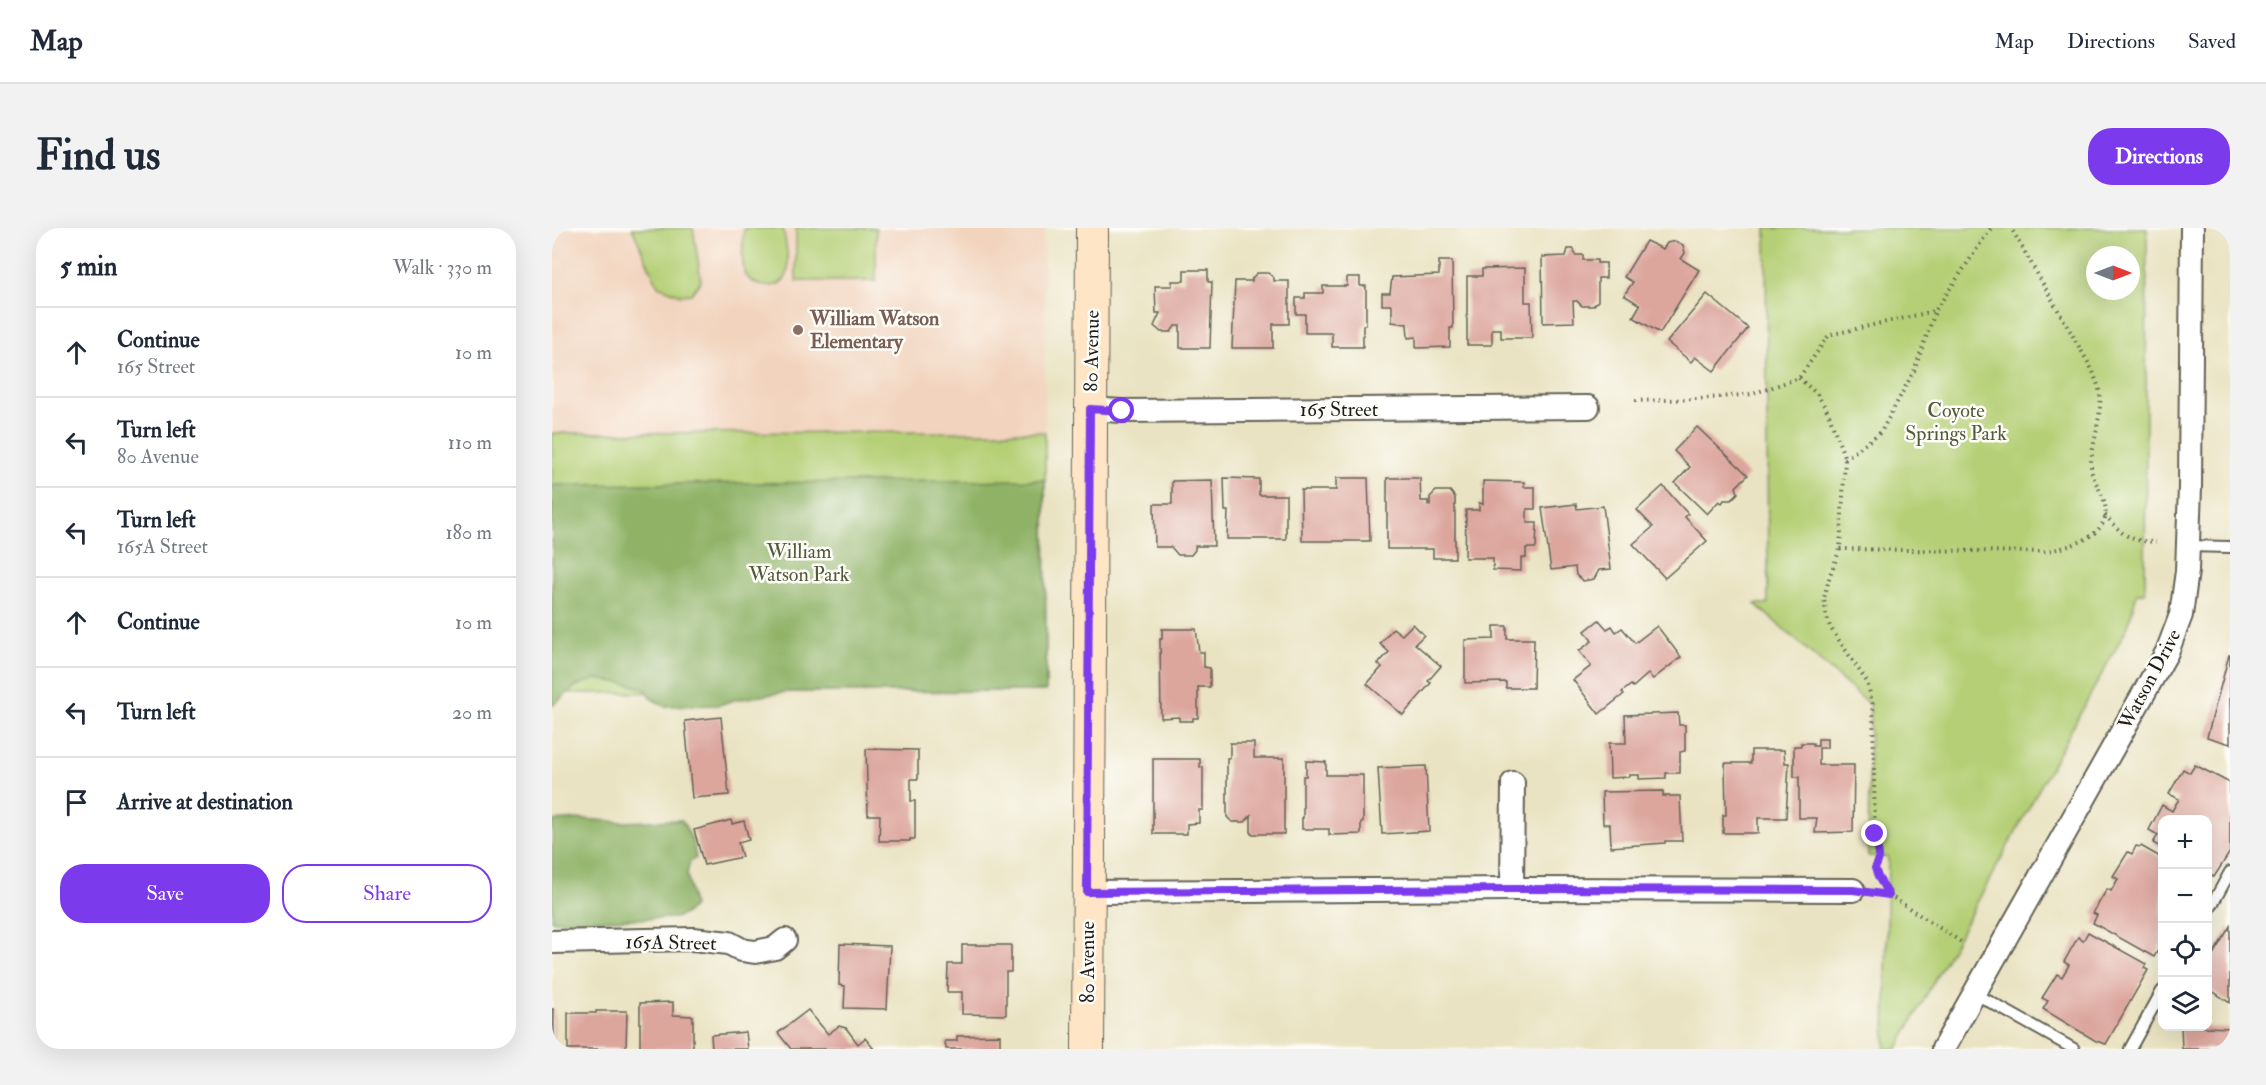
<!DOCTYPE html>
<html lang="en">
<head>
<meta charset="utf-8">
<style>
  :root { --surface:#fff; --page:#f2f2f3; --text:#1f2937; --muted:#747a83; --line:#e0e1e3; --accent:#7c3aed }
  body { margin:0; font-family:"IM FELL Double Pica",serif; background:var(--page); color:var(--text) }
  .controls { position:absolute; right:18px; bottom:18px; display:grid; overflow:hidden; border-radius:12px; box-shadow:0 6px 24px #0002 }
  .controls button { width:54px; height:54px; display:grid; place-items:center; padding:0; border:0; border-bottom:2px solid var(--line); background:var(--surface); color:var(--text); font:30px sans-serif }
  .compass { position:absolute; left:1534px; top:18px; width:54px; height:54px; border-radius:50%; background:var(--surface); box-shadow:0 6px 24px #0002; rotate:90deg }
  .stop { position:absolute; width:18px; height:18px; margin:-14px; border:4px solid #7c3aed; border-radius:50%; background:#fff }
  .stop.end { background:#7c3aed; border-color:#fff; box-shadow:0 2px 6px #0008 }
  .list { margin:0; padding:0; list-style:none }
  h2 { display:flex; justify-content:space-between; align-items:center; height:78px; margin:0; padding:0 24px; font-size:26px }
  h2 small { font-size:20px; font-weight:400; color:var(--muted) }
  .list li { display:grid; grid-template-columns:39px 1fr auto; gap:18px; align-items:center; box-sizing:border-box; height:90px; padding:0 24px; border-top:2px solid var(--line) }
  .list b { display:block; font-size:22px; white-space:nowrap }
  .list p { margin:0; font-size:20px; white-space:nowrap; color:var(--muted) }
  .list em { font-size:20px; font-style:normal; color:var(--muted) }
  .actions { display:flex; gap:12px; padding:18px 24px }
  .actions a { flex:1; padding:14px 0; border:2px solid var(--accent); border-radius:24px; text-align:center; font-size:21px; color:var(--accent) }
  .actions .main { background:var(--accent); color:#fff }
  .icon { flex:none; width:33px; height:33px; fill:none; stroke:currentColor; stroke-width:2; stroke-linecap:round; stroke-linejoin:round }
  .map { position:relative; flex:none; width:1678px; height:821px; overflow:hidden; border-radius:24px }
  header { display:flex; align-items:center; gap:36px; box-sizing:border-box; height:84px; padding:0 30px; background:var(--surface); border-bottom:2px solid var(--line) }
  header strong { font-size:28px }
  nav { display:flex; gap:33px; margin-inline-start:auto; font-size:21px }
  .intro { display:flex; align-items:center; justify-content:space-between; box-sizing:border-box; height:144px; padding:0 36px }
  h1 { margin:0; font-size:42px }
  .button { padding:15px 27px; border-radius:24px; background:var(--accent); color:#fff; font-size:21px; font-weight:700 }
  main { display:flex; gap:36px; padding:0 36px }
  aside { flex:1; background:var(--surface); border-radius:24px; box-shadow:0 6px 24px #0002 }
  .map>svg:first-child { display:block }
  .built { fill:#f2d4be }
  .green { fill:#b4cf75; stroke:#687648; stroke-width:1.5; fill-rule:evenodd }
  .forest { fill:#8fb266; stroke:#566741; stroke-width:1.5 }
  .building { fill:#dca69d }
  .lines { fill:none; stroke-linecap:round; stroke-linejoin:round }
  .lane-casing { stroke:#646256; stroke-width:14 }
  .street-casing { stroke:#646256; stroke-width:26 }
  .secondary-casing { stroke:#646256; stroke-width:34 }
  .path { stroke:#646256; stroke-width:4; stroke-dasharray:1.5 4.5; stroke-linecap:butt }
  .lane { stroke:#fff; stroke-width:10 }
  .street { stroke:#fff; stroke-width:22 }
  .secondary { stroke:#fde5c5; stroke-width:32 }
  .route { stroke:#7c3aed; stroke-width:8 }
  .education-dot { fill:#8d6e63; stroke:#fdfcf7; stroke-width:2 }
  .labels { text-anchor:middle; stroke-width:5; stroke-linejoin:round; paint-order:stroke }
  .education-label { font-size:20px; font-weight:bold; fill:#785e54; stroke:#fdfcf7; text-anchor:start }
  .street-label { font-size:20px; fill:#1c1c1c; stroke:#fdfcf7 }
  .park-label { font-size:20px; fill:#515b3b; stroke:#fdfcf7 }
</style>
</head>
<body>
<header>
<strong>Map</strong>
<nav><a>Map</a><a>Directions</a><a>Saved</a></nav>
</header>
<div class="intro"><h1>Find us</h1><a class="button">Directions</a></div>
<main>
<aside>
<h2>5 min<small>Walk · 330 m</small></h2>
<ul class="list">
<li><svg class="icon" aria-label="ahead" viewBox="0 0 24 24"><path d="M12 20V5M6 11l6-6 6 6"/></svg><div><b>Continue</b><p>165 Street</p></div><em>10 m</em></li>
<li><svg class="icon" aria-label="left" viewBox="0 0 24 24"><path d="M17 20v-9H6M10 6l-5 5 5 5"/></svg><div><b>Turn left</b><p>80 Avenue</p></div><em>110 m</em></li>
<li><svg class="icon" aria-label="left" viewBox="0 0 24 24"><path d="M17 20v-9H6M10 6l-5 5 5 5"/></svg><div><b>Turn left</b><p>165A Street</p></div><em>180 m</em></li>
<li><svg class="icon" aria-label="ahead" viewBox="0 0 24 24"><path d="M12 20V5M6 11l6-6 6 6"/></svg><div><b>Continue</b></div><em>10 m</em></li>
<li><svg class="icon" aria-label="left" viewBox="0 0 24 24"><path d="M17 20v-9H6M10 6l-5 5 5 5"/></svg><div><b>Turn left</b></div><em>20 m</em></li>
<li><svg class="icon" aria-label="arrive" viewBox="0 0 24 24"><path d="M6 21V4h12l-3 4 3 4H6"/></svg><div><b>Arrive at destination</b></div></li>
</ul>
<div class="actions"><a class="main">Save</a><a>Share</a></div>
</aside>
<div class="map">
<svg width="1678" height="821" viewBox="0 0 1678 821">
  <rect width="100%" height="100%" fill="#fdfcf7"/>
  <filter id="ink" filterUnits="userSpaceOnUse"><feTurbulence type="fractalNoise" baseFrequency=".0167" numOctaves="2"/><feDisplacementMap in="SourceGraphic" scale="12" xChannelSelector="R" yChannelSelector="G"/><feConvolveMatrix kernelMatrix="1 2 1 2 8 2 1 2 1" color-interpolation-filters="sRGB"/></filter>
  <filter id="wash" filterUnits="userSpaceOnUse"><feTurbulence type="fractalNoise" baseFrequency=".008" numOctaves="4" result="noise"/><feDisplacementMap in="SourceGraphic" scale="24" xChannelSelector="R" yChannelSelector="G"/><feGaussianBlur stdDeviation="1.35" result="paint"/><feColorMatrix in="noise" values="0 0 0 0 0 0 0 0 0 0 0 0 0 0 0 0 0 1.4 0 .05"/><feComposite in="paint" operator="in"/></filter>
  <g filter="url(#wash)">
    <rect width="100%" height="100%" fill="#eae3c3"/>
    <path class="built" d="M0,0h492l1,204 -493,1z"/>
    <g class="green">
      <path d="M80,0h61l8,53 -10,13 -10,1 -23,-9z"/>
      <path d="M192,0h39c2,11 6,31 5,41 -1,24 -39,21 -44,1 -3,-13 -1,-29 0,-42z"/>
      <rect x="244" y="0" width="80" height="53"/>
      <path d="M1214,0h381l-2,365h-8l-9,33 -231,423h-12l3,-192 -20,-1 2,-151 -115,-101h13zM1543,27h36v36h-36z"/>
      <path d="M493,204l1,259 -494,2v-260z"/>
    </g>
    <g class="forest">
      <path d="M493,252l1,211 -259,1 -53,8 -15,5 -55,1 -12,-7 -7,-10 -16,-5 -33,-5 -20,7 -24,20v-221z"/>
      <path d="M31,591l38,3 61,-2 11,22 3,16 -6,4 -3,11 6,33 -6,7 -12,5 -123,3v-100z"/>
    </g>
    <g id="blocks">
      <g class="building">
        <path d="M1094,13l17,8 4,-6 8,-2 8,4 2,8 -4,6 18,11 -39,63 -27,-16 7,-12 -16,-10 9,-13 -9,-5z"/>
        <path d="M1016,21h6l1,6h8v5h14v3h9v15h-8v23l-5,5h-11l-5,-5h-4l1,21 -31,1 -1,-66 24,-1z"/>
        <path d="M887,33h13l1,67h-3v19l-34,1v-11l-8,1 -1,-14 -15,-2v-17h-10v-12h8l2,-16 47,-2z"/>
        <path d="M973,40v34h6l1,36h-31v-9h-9v16h-25v-69h15v-7z"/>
        <path d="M632,42h24v12h4l-2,66h-30v-22h-5l-4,6h-10l-7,-6 6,-13h-4l-1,-27h17v-5h12z"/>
        <path d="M705,45h11l6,5v3h15v43h-16v24h-41l3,-67h17v-3z"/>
        <path d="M795,49h13v9h6v39h-3v22h-31v-14h-27v-19h-9v-16h9v-5h18v-7h24z"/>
        <path d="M1155,66l41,34 -34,43 -19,-14 -4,5 -24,-20z"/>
        <path d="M1145,199l51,48 -12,12 2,6 -7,7h-7l-2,3 -3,-2 -12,13 -32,-31 15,-16 -16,-16z"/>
        <path d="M672,250l35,1v16h27v44h-59l1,-28h-3z"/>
        <path d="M784,250h32l2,63h-68l-1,-51h35z"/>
        <path d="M835,250h33l1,23h7v4h2v-8l6,-6h14l5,6v61h-22v-9h-46z"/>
        <path d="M660,252l2,66h-19v4l-4,5h-13l-7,-8h-16l-1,-43h18v-23z"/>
        <path d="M931,253l41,1v5h11v22h-8v14h10l-1,25h-10v10l-5,-1v14l-28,-1v-12h-28l1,-48h13v-7l4,1z"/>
        <path d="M1111,258l25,28 -3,3 22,24 -42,37 -32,-34 20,-17 -16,-17z"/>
        <path d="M1024,276l1,5 26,-3 8,63 -12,1 -5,9 -11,2 -7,-6 -1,-8 -24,3 -9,-62z"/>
        <path d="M1047,392l8,9 5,-3 4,6 6,-4 13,15 22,-17 24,31 -28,22 -5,-5 -15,13 -2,-2 -9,7 2,2 -25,20 -26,-34 18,-14 -12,-15 13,-10 -7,-10z"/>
        <path d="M861,396l11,11 -9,9 26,22 -13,15 3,2 -28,32 -36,-31 15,-17 -4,-3 11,-12 -9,-8 13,-16 9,7z"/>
        <path d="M942,398h13v13h27l-1,49h-27v-6l-41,1v-43l29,-1z"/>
        <path d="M610,401h34l3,23h5v15l6,1v19h-12v31h-5v3h-14v-4l-18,1 -1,-79h2z"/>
        <path d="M1677,427h1v89l-23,-7z"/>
        <path d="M1126,485l1,12h6v26l-5,1v21h-14v5l-27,1v-4h-10v2l-19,1 -1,-35h17l-1,-28z"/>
        <path d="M169,489l8,78 -37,3 -7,-77z"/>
        <path d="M1266,511h9v9h-8v17h35l-1,67 -38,1 2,-15h-18v-41h-5v-31h7v-3h12v3h5z"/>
        <path d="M678,515h24v15h30v76h-33v-19l-6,7h-13l-5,-5v-59h3z"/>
        <path d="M314,521l52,1v29h-7v22h4v38h-5v2h-31l1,-26h-12z"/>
        <path d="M1199,522h33l1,13h4l-3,55h-28v15h-35v-18h3l-1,-52h26z"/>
        <path d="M601,531h47v8h3v43h-4v13l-12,1v10h-34z"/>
        <path d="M754,533l20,1v13h37v47h-2v12l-32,1v-6h-27v-11h1v-42h3z"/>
        <path d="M1643,537l35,18v69l-16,25 -6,-4v-53h-46v28l-9,-5 5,-8 -9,-5 13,-25 10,6 7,-12 -10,-5 14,-25 7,4z"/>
        <path d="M874,538l3,65 -47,3 -4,-66z"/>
        <path d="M1111,563v5h17l2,45h-17v2l-54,4 -1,-23h-7l-1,-32z"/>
        <path d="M179,592l1,4 12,-3 5,19 -11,3 4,14 -38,8 -10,-35z"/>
        <path d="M1584,618l4,1 1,-1 21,12v85l-8,14 -61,-34 4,-8 -4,-2 14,-24 4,2 7,-12 -5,-3 15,-24 4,2z"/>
        <path d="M1678,698v77l-22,-15v-25z"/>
        <path d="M1536,704l58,32 -2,4 4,2 -42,74 -10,-3 -53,-32 5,-8 -6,-3 15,-24 5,3 7,-12 -5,-3 14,-25 5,4z"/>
        <path d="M288,716l50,2 -3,63 -43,-1 1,-22 -6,-1z"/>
        <path d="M410,717h49v27h-5v43l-44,-1v-22h-15l1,-28h14z"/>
        <path d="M121,774v13l20,1v33h-53v-46z"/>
        <rect x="0" y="781" width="2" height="40"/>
        <path d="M256,782l20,24 11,-8 7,2 12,16 7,-6 9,11h-83l-13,-16z"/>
        <path d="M44,783h31l-1,38h-58v-36h28z"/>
        <path d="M1629,798l49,2v21h-48z"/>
        <path d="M194,804l2,17h-36l-1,-14z"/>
        <path d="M448,807v14h-54l-1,-8h12v-5z"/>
      </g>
    </g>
  </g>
  <g filter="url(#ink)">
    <use href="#blocks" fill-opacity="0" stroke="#646256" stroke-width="1.5"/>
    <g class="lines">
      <defs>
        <g id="lane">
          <path d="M1635,318l43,1"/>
          <path d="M1656,684l22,-40"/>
          <path d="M1422,765l100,56"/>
          <path d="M1578,821l32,-58"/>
        </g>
        <g id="street">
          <path d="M538,181l32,2 466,-4"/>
          <path d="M960,661l1,-106"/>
          <path d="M535,664l425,-3 341,1"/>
          <path d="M0,714l141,-3 36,4 13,7 13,2 20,-4 10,-8"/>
          <path d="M1391,821l224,-397 14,-37 6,-44 3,-84 2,-259"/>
        </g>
        <path id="secondary" d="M536,821l4,-821"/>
      </defs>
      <use href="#lane" class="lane-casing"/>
      <use href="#street" class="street-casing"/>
      <use href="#secondary" class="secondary-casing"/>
      <g class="path">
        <path d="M1247,150l18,16 11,18 17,47 -5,90 -10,26 -6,23 2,16 4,13 37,55 6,23 2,138c5,10 6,15 0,25l3,9 11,18"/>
        <path d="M1083,173l64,-2 53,-5 47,-16 30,-43 106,-24 56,-83"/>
        <path d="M1293,231l36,-27 33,-61 21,-59"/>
        <path d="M1553,287c17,20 24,26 51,27"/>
        <path d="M1288,321l202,3c25,-4 73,-15 62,-51 -4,-14 -14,-23 -13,-39 2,-21 11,-48 9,-68 -1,-8 -5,-15 -7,-23l-82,-143"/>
        <path d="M1325,665l12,2 72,47"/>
      </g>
      <use href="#lane" class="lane"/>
      <use href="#street" class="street"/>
      <use href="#secondary" class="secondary"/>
    </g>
  </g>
  <g class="lines" filter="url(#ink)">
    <path class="route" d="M570,183l-32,-2 -3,483 425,-3 341,1 36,5 -11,-18 -3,-9c9,-15 0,-19 0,-34"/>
  </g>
  <circle class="education-dot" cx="246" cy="102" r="6"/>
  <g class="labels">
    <g class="education-label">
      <text x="258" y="97">William Watson<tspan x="258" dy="23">Elementary</tspan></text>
    </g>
    <g class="street-label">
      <text transform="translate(539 123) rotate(-89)" y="7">80 Avenue</text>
      <text x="787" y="188">165 Street</text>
      <text transform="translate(1597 451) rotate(-62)" y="7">Watson Drive</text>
      <text transform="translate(119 714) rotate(1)" y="7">165A Street</text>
      <text transform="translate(535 734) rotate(-90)" y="7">80 Avenue</text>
    </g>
    <g class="park-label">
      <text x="1404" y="189">Coyote<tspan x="1404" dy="23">Springs Park</tspan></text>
      <text x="247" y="330">William<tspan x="247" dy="23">Watson Park</tspan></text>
    </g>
  </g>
</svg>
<div class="controls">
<button>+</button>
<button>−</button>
<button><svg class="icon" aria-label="locate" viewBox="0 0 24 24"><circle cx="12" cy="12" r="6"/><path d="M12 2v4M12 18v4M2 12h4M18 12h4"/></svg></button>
<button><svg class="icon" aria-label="layers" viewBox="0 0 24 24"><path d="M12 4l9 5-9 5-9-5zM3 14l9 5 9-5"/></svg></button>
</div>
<svg class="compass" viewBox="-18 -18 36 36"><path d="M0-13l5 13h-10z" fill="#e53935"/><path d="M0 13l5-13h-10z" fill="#747a83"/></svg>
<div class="stop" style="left:570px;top:183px"></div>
<div class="stop end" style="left:1323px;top:606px"></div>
</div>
</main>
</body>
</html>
